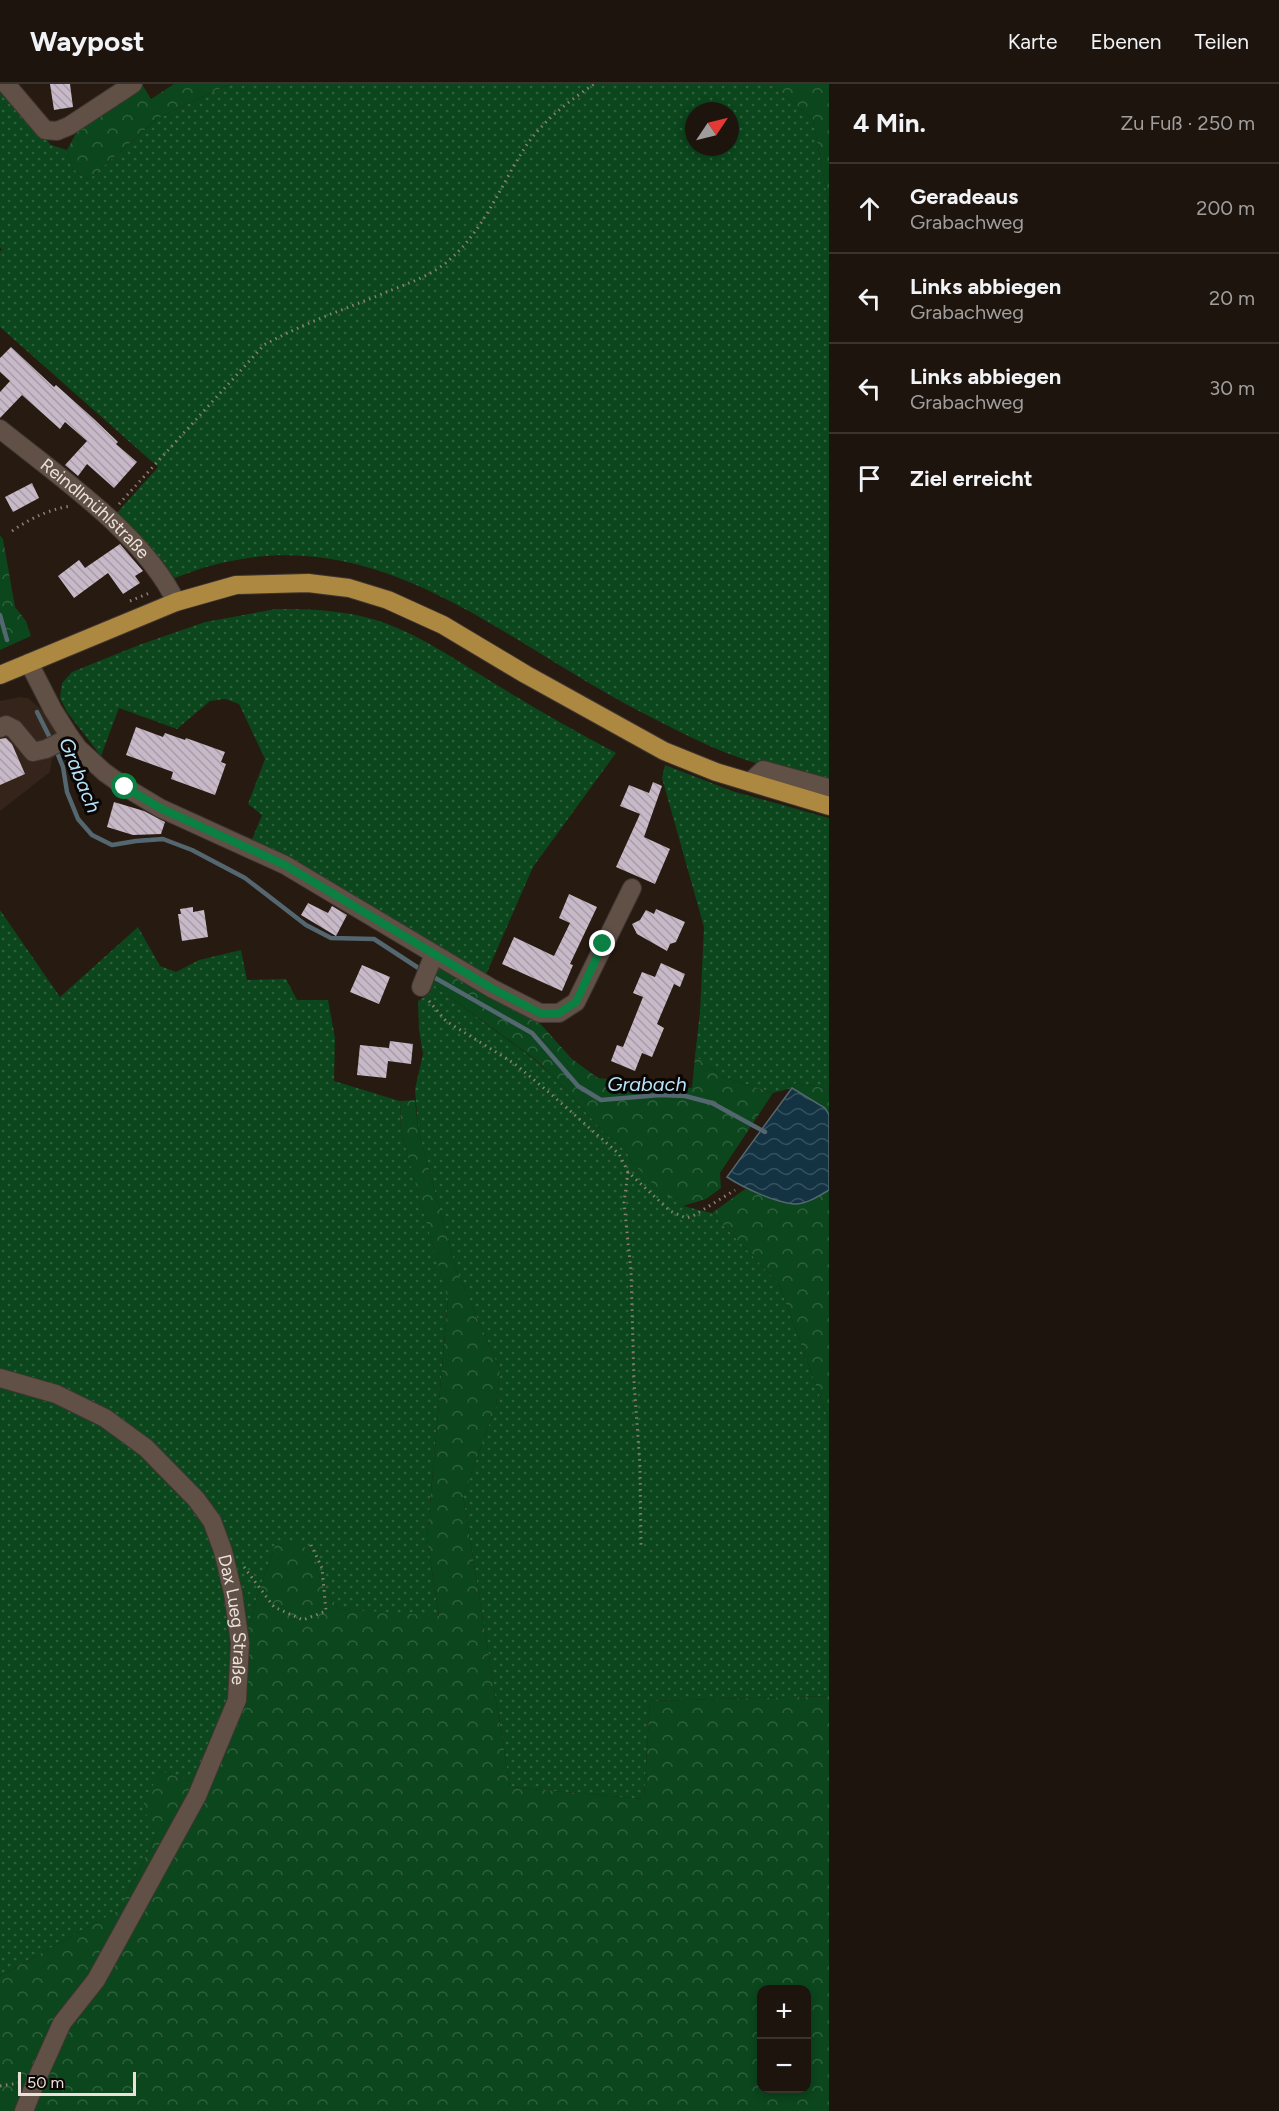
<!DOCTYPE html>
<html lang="de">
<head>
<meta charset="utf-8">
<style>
  :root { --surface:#1d140d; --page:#251d16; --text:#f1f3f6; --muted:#a09e9d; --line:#3b332e }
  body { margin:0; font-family:Figtree,sans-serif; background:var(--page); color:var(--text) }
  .controls { position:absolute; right:18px; bottom:18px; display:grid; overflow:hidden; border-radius:12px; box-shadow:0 3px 9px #0003 }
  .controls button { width:54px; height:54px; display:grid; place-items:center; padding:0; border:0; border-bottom:2px solid var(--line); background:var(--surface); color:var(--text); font:30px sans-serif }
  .compass { position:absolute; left:685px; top:18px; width:54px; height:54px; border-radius:50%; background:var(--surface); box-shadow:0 3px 9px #0003; rotate:55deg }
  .scale { position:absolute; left:18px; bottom:15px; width:118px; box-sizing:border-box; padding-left:6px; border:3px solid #eae1da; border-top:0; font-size:16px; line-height:21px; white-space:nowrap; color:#eae1da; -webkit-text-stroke:4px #0b0604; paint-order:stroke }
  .stop { position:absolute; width:18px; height:18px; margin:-14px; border:4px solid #0b8043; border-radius:50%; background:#fff }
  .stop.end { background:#0b8043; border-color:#fff; box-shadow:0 2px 6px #0008 }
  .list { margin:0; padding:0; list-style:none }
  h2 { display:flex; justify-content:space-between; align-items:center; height:78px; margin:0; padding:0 24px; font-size:26px }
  h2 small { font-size:20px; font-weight:400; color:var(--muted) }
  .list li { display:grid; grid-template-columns:39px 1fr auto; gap:18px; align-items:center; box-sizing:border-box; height:90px; padding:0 24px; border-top:2px solid var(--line) }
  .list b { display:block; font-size:22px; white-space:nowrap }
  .list p { margin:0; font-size:20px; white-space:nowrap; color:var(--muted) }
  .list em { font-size:20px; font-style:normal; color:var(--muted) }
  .icon { flex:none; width:33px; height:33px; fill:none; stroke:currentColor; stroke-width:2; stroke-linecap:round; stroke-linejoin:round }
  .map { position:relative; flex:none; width:829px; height:2027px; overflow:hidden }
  header { display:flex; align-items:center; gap:36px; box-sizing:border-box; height:84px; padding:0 30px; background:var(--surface); border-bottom:2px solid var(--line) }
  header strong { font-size:28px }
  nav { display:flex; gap:33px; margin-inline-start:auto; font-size:21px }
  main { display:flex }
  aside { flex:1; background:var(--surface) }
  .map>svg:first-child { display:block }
  .commercial { fill:#34241a }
  .grass { fill:url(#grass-dots); fill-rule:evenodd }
  .forest { fill:url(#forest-crowns); fill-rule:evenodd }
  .water { fill:url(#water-waves); stroke:#546770; stroke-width:1.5 }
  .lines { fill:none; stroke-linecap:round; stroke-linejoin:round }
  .stream { stroke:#546770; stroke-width:4.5 }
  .building { fill:url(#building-back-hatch) }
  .minor-casing { stroke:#3f3531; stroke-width:20 }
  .major-casing { stroke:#3f3531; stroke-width:20 }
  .path { stroke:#8a7f77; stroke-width:3; stroke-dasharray:1.5 4.5; stroke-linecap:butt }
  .minor { stroke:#605046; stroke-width:18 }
  .major { stroke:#ad8841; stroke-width:18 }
  .route { stroke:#0b8043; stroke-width:8 }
  .labels { text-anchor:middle; stroke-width:6; stroke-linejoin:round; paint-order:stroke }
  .street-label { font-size:18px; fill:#eae1da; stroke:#0b0604 }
  .water-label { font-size:20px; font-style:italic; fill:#b6e4fc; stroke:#0b0604 }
</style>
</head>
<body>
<header>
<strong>Waypost</strong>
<nav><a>Karte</a><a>Ebenen</a><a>Teilen</a></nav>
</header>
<main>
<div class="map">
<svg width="829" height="2027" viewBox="0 0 829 2027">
  <defs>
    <pattern id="grass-dots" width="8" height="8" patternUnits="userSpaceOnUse" patternTransform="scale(1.5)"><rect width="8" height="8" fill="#0b461d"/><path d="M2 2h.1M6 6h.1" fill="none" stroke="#2f603d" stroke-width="1.8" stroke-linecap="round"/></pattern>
    <pattern id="forest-crowns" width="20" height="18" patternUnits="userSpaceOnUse" patternTransform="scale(1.5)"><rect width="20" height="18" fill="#0b461d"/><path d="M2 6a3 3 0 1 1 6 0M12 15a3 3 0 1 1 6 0" fill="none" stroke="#2f603d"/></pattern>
    <pattern id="water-waves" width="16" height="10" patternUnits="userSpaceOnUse" patternTransform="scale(1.5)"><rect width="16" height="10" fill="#133342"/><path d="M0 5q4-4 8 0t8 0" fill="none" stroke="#36505d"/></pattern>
    <pattern id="building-back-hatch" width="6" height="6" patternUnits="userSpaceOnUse" patternTransform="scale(1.5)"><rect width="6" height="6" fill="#c8b9c9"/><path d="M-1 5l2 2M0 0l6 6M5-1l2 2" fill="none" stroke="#a89ca7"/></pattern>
  </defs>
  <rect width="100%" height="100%" fill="#271a11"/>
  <path class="commercial" d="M20,613l8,1 15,13 24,35 -15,13 -2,13 -50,39v-110z"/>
  <g class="grass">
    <path d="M230,0h540l43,35 16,87v578c-39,-11 -80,-21 -117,-37 -25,-11 -49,-24 -73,-36 -153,-80 -278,-208 -464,-133l-60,-63 43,-48 -158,-140v-76l2,-1 -2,-3v-161l51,59 16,5 6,19 15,11 70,-62zM694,27h36v36h-36z"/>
    <path d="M276,525c34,0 67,1 100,11 41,13 77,38 113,60 42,26 84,50 127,73l-83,114 -48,110 -234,-135 11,-27 -14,-11 17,-45 -26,-55 -14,-5 -15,2 -33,28 -58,-21 -18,48 -34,-44 -7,-14 2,-15 10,-11 67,-27 66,-23z"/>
    <path d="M665,681l67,26 97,27v271l-33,-6 -4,5 -19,5 -50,-16 -28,-21 5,-44 4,-85 -42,-149z"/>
    <path d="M0,826l60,87 78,-70 22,39 16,6 23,-12 42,-10 6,30 39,-1 11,21h31l7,38 -1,43 66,20 1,30 47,168 -21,240 12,78 -100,-8 -15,-21 -11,-27 -37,-18 -21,60 -27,109 -31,71 -37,-12 -3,62 -38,77 -119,66z"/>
    <path d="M431,899l104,77 19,17 52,58 18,12 8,15 51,44 29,7 67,71 50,137v275l-179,5 -6,98 -134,-12 -47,-291 33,-90 4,-36 -44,-101 -38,-140 -3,-40 8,-35 -4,-24 -1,-29 12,-8z"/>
  </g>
  <g class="forest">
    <path d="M142,0l9,15 23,-15h56l-72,34 -70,62 -15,-11 -6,-19 16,-30z"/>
    <path d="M770,0h59v122l-16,-87z"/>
    <path d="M0,451l3,4 12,68 11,14 5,15 -31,14z"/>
    <path d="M447,869l90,67 35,39 26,19 94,10 3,-32 28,21 50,16 -53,80 1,15 -15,11 -23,7 -25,-17 -26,-27 -8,-15 -18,-12 -52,-58 -18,-17 -105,-77z"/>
    <path d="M796,999l33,6v26l-4,-7 -33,-20z"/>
    <path d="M415,1016l3,29 38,140 44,101 -4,36 -33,90 47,291 134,12 6,-98 179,-5v415h-829v-135l119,-66 38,-77 -15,-26 18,-36 37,12 31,-71 27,-109 21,-60 24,-3 13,21 11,27 15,21 100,7 -12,-77 21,-239 -47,-169 -1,-30zM762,1906h44v98h-44z"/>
    <path d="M745,1105l50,15 19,-5 15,-9v231l-50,-137 -67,-71z"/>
  </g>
  <path class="water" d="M792,1004l33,20 4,7v75c-10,6 -24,15 -35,14 -20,-2 -50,-16 -67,-27z"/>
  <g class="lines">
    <g class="stream">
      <path d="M0,531l7,25"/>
      <path d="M37,628l15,30"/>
      <path d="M56,666l7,17 4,25 11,27 14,16 20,10 24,-4 27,-2 29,11 53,28 61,47 25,13 43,1 49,32"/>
      <path d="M430,891l102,58 46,53 23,14 59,-5 25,1 27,7 53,29"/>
    </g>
  </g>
  <g class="building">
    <path d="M50,0h20l3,23 -19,3z"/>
    <path d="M11,263l43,40 2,-2 38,34 24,23 -2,2 21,18 -23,26 -27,-24 -9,12 -13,-11 22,-24 -22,-19 -5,7 -38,-34 -22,23v-26l10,-11 -10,-9v-14z"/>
    <path d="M32,399l7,15 -26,14 -8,-15z"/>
    <path d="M120,460l23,27 -8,5 5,7 -17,11 -15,-21 -34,25 -16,-22 21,-16 6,8z"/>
    <path d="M136,643l27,10 2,-4 20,7 1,-2 39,14 -4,10 5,2 -11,31 -44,-16 2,-7 -47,-17z"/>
    <path d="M6,654l6,6 13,30 -25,11v-46z"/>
    <path d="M653,698l9,4 -18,51 26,12 -15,35 -39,-17 24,-53 -20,-8 9,-21 20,8z"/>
    <path d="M114,718l30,9 21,11 -4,12 -28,1 -26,-8z"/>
    <path d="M569,810l28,13 -27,57 3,1 -11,26 -60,-27 12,-27 40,19 16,-33 -11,-5z"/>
    <path d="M308,819l20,10 4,-7 15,9 -11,21 -35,-21z"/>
    <path d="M193,823v5l11,-2 4,27 -26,4 -4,-27h3l-1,-5z"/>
    <path d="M656,825l29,13 -9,20 -6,2 -3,7 -30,-17 -5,-10 8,-4 6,-10 8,4z"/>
    <path d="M661,879l24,11 -5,13 -6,-3 -17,40 7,4 -12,29 -10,-4 -7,18 -24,-10 6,-16 6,2 20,-50 -10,-4 9,-21 13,5z"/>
    <path d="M362,881l28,12 -11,27 -29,-12z"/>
    <path d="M390,957l23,3 -2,20 -23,-3 -2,17 -29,-3 3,-30 29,3z"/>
  </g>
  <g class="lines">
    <defs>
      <g id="minor">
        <path d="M6,0l39,46 12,1 12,-5 64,-42"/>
        <path id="s1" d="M0,345c57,46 145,106 176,173"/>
        <path d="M29,579l24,47 17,27 8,11 26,24 21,15 35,21 125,57 208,124 47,24h19l17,-11 56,-114"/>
        <path d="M0,644l6,-3 8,4 19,23 13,-3 24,-12"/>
        <path d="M750,698l13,-12 66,18"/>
        <path d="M421,903l13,-33"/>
        <path id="s2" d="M0,1294l56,16 49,24 41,30 50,51 16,22 11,30 10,42 7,50 -3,57 -40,96 -101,184 -34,43 -26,58 -12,30"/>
      </g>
      <path id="major" d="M0,591l176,-73 60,-17 72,-2 41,5 39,12 55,25 82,49 139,77 52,21 113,34"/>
    </defs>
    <use href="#minor" class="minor-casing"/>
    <use href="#major" class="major-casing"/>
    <g class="path">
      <path d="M119,420l145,-159c38,-21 78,-35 118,-51 21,-9 47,-17 65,-32 36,-30 53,-75 77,-113 17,-27 44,-47 70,-65"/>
      <path d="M12,447c19,-13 36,-21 58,-25"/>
      <path d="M130,517l22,-9"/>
      <path d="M429,917l17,20 69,43 37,31 67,59 9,18 42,39 16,7 7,-2 42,-26"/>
      <path d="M628,1088l-4,31 7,68 3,110 6,85 1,80"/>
      <path d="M244,1483l30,40 29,13 23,-9 -4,-43 -11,-23"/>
      <path d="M0,2002l19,-3"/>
    </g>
    <use href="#minor" class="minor"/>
    <use href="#major" class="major"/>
  </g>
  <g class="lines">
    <path class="route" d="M125,703l35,21 125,57 208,124 47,24h19l17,-11 27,-58"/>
  </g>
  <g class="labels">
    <g class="street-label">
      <text dy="6" stroke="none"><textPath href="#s1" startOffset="124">Reindlmühlstraße</textPath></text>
      <text dy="6" stroke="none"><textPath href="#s2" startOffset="364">Dax Lueg Straße</textPath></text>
    </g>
    <g class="water-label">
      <text transform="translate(80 691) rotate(68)" y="7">Grabach</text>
      <text x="647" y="1007">Grabach</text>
    </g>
  </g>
</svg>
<div class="controls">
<button>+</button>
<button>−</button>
</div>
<svg class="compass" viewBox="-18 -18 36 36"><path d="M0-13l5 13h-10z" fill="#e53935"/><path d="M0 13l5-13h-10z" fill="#a09e9d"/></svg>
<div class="scale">50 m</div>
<div class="stop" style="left:125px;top:703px"></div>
<div class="stop end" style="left:603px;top:860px"></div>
</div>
<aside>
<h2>4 Min.<small>Zu Fuß · 250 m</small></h2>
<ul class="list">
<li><svg class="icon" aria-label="ahead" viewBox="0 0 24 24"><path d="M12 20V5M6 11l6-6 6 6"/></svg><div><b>Geradeaus</b><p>Grabachweg</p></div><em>200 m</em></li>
<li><svg class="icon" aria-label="left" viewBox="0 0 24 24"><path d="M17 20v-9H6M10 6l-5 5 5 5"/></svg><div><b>Links abbiegen</b><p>Grabachweg</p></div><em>20 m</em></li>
<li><svg class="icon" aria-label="left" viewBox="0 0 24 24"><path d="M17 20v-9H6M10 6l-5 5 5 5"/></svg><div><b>Links abbiegen</b><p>Grabachweg</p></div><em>30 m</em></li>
<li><svg class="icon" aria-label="arrive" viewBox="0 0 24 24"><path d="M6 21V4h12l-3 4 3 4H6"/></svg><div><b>Ziel erreicht</b></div></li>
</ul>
</aside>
</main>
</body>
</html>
